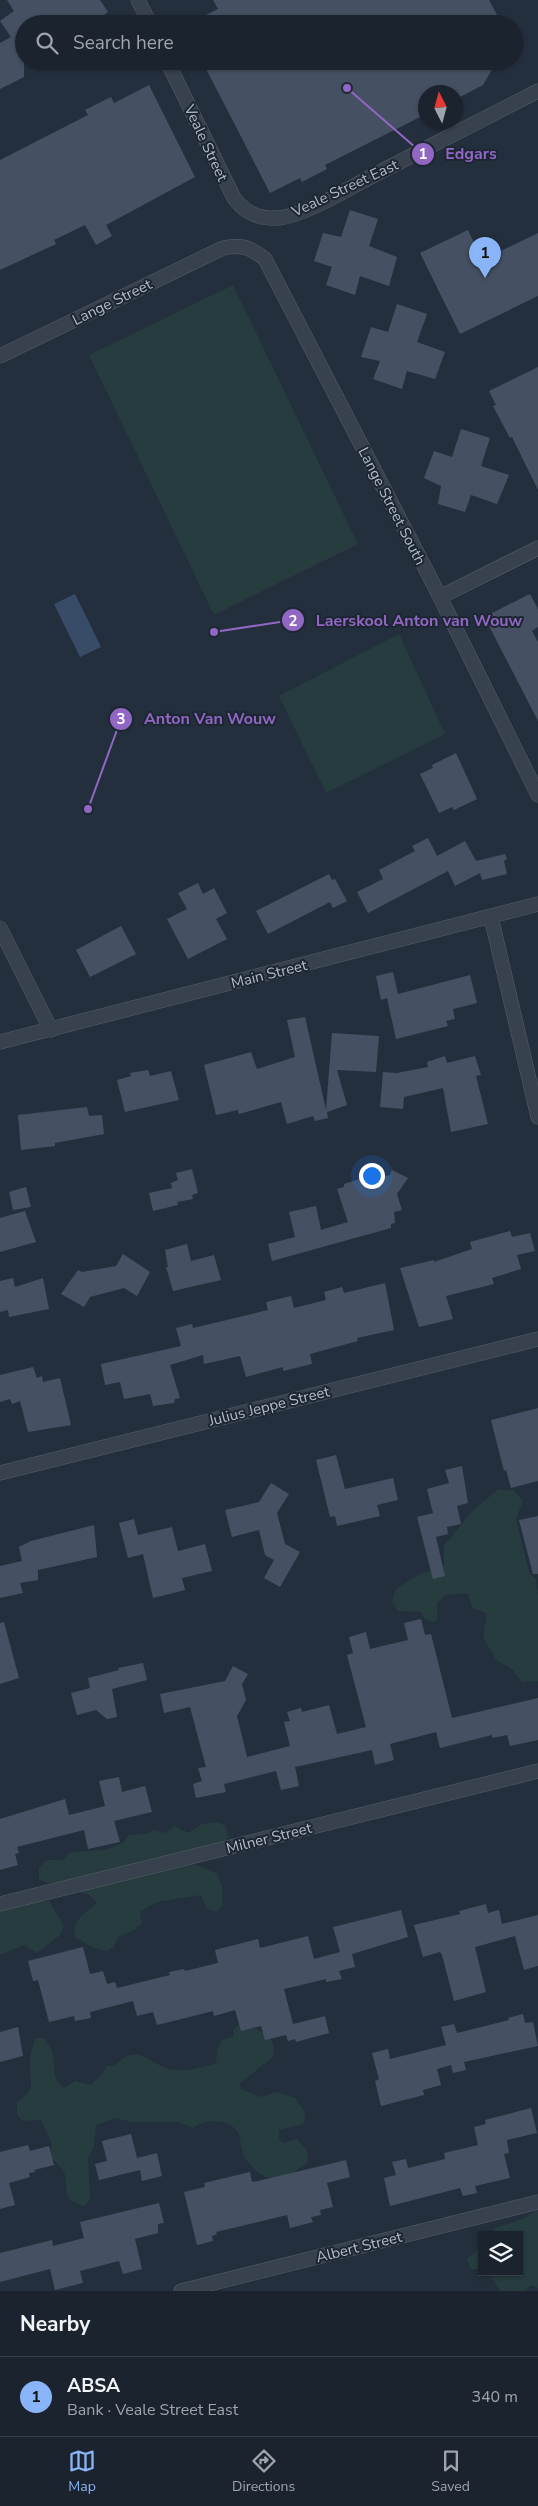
<!DOCTYPE html>
<html lang="en">
<head>
<meta charset="utf-8">
<style>
  :root { --surface:#1b232e; --page:#282f3a; --text:#f1f3f6; --muted:#a0a4aa; --line:#39404a; --accent:#8ab4f8 }
  body { margin:0; font-family:"Nunito Sans",sans-serif; background:var(--page); color:var(--text) }
  .controls { position:absolute; right:15px; bottom:15px; display:grid; overflow:hidden; border-radius:0px; box-shadow:0 1px 4px #0004 }
  .controls button { width:45px; height:45px; display:grid; place-items:center; padding:0; border:0; border-bottom:1px solid var(--line); background:var(--surface); color:var(--text); font:25px sans-serif }
  .compass { position:absolute; left:418px; top:85px; width:45px; height:45px; border-radius:50%; background:var(--surface); box-shadow:0 1px 4px #0004; rotate:354deg }
  .you { position:absolute; left:371px; top:1175px; width:18px; height:18px; margin:-12px; border:4px solid #fff; border-radius:50%; background:#1a73e8; box-shadow:0 0 0 8px #1a73e833 }
  .badge { display:grid; place-items:center; width:32px; height:32px; border-radius:50%; background:var(--accent); color:#111; font-size:16px; font-weight:700 }
  .pin { position:absolute; translate:-50% -41px; filter:drop-shadow(0 1px 2px #0008) }
  .pin::after { content:''; position:absolute; top:26px; width:18px; height:15px; background:inherit; clip-path:polygon(0 0,100% 0,50% 100%) }
  .list { margin:0; padding:0; list-style:none }
  h2 { display:flex; justify-content:space-between; align-items:center; height:65px; margin:0; padding:0 20px; font-size:21px }
  h2 small { font-size:16px; font-weight:400; color:var(--muted) }
  .list li { display:grid; grid-template-columns:32px 1fr auto; gap:15px; align-items:center; box-sizing:border-box; height:80px; padding:0 20px; border-top:1px solid var(--line) }
  .list b { display:block; font-size:19px; white-space:nowrap }
  .list p { margin:0; font-size:16px; white-space:nowrap; color:var(--muted) }
  .list em { font-size:16px; font-style:normal; color:var(--muted) }
  .icon { flex:none; width:28px; height:28px; fill:none; stroke:currentColor; stroke-width:2; stroke-linecap:round; stroke-linejoin:round }
  .map { position:relative; flex:none; width:538px; height:2291px; overflow:hidden }
  .search { position:absolute; background:var(--surface); box-shadow:0 1px 4px #0004; left:15px; right:15px; top:15px; height:55px; display:flex; align-items:center; gap:12px; box-sizing:border-box; padding:0 18px; border-radius:28px; color:var(--muted); font-size:19px }
  .sheet { height:145px; background:var(--surface) }
  nav { display:flex; justify-content:space-around; align-items:center; box-sizing:border-box; height:70px; border-top:1px solid var(--line); background:var(--surface); font-size:14px; color:var(--muted) }
  nav a { display:grid; justify-items:center; gap:2px }
  nav .on { color:var(--accent) }
  .map>svg:first-child { display:block }
  .green { fill:#263c3f }
  .water { fill:#394c67 }
  .building { fill:#455162 }
  .lines { fill:none; stroke-linecap:round; stroke-linejoin:round }
  .street-casing { stroke:#565f6c; stroke-width:15 }
  .street { stroke:#38414e; stroke-width:14 }
  .labels { text-anchor:middle; stroke-width:4; stroke-linejoin:round; paint-order:stroke }
  .street-label { font-size:15px; fill:#b4bcc9; stroke:#1d2633 }
  .leader { fill:none; stroke:#9266c3; stroke-width:2 }
  .callout-dot { fill:#9266c3; stroke:#1d2633; stroke-width:2 }
  .mark-label { font-size:15px; text-anchor:middle; font-weight:bold; fill:#fff }
  .callout-label { font-size:16px; text-anchor:middle; font-weight:bold; fill:#9266c3; stroke:#1d2633; stroke-width:4; stroke-linejoin:round; paint-order:stroke }
</style>
</head>
<body>
<div class="map">
<svg width="538" height="2291" viewBox="0 0 538 2291">
  <rect width="100%" height="100%" fill="#242f3e"/>
  <g class="green">
    <path d="M233,285l125,259 -144,71 -125,-260z"/>
    <path d="M399,634l46,100 -119,59 -47,-97z"/>
    <path d="M499,1489l15,2 9,10 -7,18 13,53 7,8 2,15v86l-16,1 -11,-14 -14,-7 -14,-24 4,-23 -14,-6 -6,-15 -22,2 -8,8v17l-5,2 -7,-3 -4,-7 -23,-1 -6,-9 4,-13 24,-15 24,-8v-20l30,-37z"/>
    <path d="M219,1822l7,5 2,11c-16,13 -37,17 -57,16l-4,5v11c8,0 11,-3 19,-5 11,-2 21,4 31,9l5,13v19l-6,6 -9,-3 -6,-14 -44,7 -17,9 2,12 -8,7 -16,7 -4,10 -7,4 -14,-3 -18,-11c-3,-18 10,-23 22,-34l-8,-8 -8,-3 -5,-11 -29,2 -8,-4v-12l8,-7h15l9,-8 34,-2 19,-8 5,-7 18,-1 7,-4 11,3 10,-7 13,7 14,-9z"/>
    <path d="M49,1901l15,25 -4,9 -23,18 -13,-8 -24,10v-51z"/>
    <path d="M238,2025c10,0 32,7 35,19 1,4 0,9 0,13l-33,26 1,6 20,8 16,-5 18,6 10,14 -1,12 -25,6v8l4,5 14,-4 10,11 1,11c-20,20 -44,26 -62,-2 -6,-8 -4,-18 -8,-26 -9,-16 -32,-14 -45,-5l-15,-6h-46l-17,-4 -19,7 -2,21 -6,12 2,42 -6,6c-22,-6 -16,-14 -19,-31 -2,-7 -11,-14 -16,-20l3,-11 -11,-24 -19,1 -5,-7v-12c18,-12 14,-14 13,-33 -1,-11 2,-21 6,-31h8c2,4 6,9 8,14 5,14 -2,25 12,36l12,-7 14,4 12,-10 4,-9h8c27,-28 37,4 63,4 13,1 27,-4 39,-6l1,-15 5,-9 12,-4 -1,-6z"/>
    <path d="M538,2209v79l-8,-3 -4,6h-26l-11,-19h30v-37h-26l2,-7 28,-9z"/>
    <path d="M480,2243l2,26h-12l-3,-11 9,-6z"/>
  </g>
  <path class="water" d="M75,594l26,53 -21,10 -26,-53z"/>
  <g class="building">
    <path d="M7,0h93l8,12 -16,12h-18l-5,-8 -10,8h-35v53l-24,12v-46l11,-6 -11,-16 14,-10z"/>
    <path d="M213,0h276l13,24h-314l30,-15z"/>
    <path d="M202,61h295l-14,24 -27,14v-7h-30v22l-101,51 2,4 -25,13 -2,-4 -30,15z"/>
    <path d="M149,85l46,92 -89,48 6,11 -16,9 -11,-20 -31,15 2,4 -56,26v-110l88,-45 -3,-5 26,-13 3,6z"/>
    <path d="M350,210l28,9 -9,27 28,11 -8,29 -29,-10 -5,19 -29,-10 6,-18 -18,-6 9,-28 18,4z"/>
    <path d="M468,230l14,30 56,-27v63l-78,38 -40,-81z"/>
    <path d="M397,304l30,10 -10,28 28,10 -10,27 -28,-8 -5,18 -29,-10 7,-18 -19,-4 10,-30 17,5z"/>
    <path d="M538,367v123l-26,-53 -2,1 -17,-32 3,-1 -7,-14z"/>
    <path d="M461,429l29,9 -9,28 28,9 -12,29 -26,-9 -6,17 -27,-8 3,-18 -17,-8 10,-27 18,6z"/>
    <path d="M530,594l8,15v18l-6,4 6,11v79l-49,-95 8,-3 -7,-9z"/>
    <path d="M456,753l21,46 -23,11 -2,-3 -13,6 -19,-39 13,-6 -1,-3z"/>
    <path d="M428,838l9,18 28,-15 11,20 29,-7 2,5 -3,2 3,13 -25,6 -2,-7 -25,13 -7,-15 -80,42 -11,-21 26,-13 -4,-9 36,-19 -3,-5z"/>
    <path d="M329,874l3,6 3,-1 12,22 -14,7 -3,-6 -62,32 -12,-23z"/>
    <path d="M198,883l5,11 11,-6 13,25 -11,6 11,20 -39,20 -21,-40 20,-10 -9,-16z"/>
    <path d="M121,926l15,28 -46,23 -14,-27z"/>
    <path d="M393,972l5,22 72,-19 7,28 -24,6 2,10 -9,2 2,5 -52,13 -9,-41 -6,2 -5,-24z"/>
    <path d="M305,1017l21,93 6,-77 47,3 -3,36 -39,-2 10,35 -20,7 1,6 -13,3 -2,-5 -26,8 -6,-22 -42,12 -1,-4 -22,5 -12,-50 47,-13 6,17 38,-12 -8,-37z"/>
    <path d="M445,1056l2,7 28,-7 6,19 -5,1 12,48 -37,8 -8,-44 -39,9 -1,12 -23,-2 3,-35 14,1 31,-6 -1,-5z"/>
    <path d="M148,1070l2,6 21,-5 8,29 -54,12 -8,-32 14,-4 -1,-3z"/>
    <path d="M87,1107l2,9 13,-1 2,19 -49,9v3l-34,4 -3,-35z"/>
    <path d="M192,1169l6,24 -6,2 1,4 -16,3 1,3 -25,6 -4,-18 23,-5 -1,-5 7,-3 -2,-7z"/>
    <path d="M392,1170l16,8 -11,16 5,16 -8,2 1,11 -4,1v4l-119,33 -4,-17 27,-7 -6,-25 27,-6 5,24 27,-8 -11,-33 7,-2v-3l16,-5 2,3 28,-7z"/>
    <path d="M26,1187l5,20 -18,3 -4,-18z"/>
    <path d="M25,1211l11,31 -36,10v-34z"/>
    <path d="M510,1231l2,6 18,-4 5,18 -18,4 4,14 -29,9 2,6 -48,12 7,23 -34,8 -19,-59 34,-8v2l38,-13 -2,-7z"/>
    <path d="M187,1244l4,17 23,-6 7,25 -48,11 -7,-24h2l-3,-17z"/>
    <path d="M123,1254l27,18 -13,24 -13,-8 -34,9 -6,10 -23,-13 17,-24 4,2 34,-6z"/>
    <path d="M13,1278l2,9 28,-9 6,31 -40,8 -1,-7 -8,2v-31z"/>
    <path d="M385,1283l9,47 -37,8 1,3 -48,13 2,10 -29,7v-4l-37,10 -6,-21 -36,8 -1,-9 -33,10 10,33 -5,1 -1,4 -21,3 -3,-12 -26,5 -4,-17 -15,3 -4,-21 80,-18 -5,-18 16,-4 1,4 75,-18 -2,-8 25,-6 3,12 32,-8 -2,-8 18,-5 2,6z"/>
    <path d="M33,1367l4,11 5,-2 1,6 17,-4 11,47 -43,7 -8,-31 -8,3 -2,-5 -10,3v-27z"/>
    <path d="M538,1408v73l-27,7 -5,-18 -2,1 -13,-51z"/>
    <path d="M336,1455l9,34 48,-11 5,22 -21,5 3,11 -43,10 -2,-10 -5,1 -14,-57z"/>
    <path d="M462,1466l6,37 -11,3 4,18 -14,3 1,7 -12,3 9,39 -12,3 -16,-62 16,-4 -6,-24 22,-6 -4,-13z"/>
    <path d="M271,1483l18,11 -12,19 8,31 15,8 -20,35 -16,-9 10,-18 -9,-5 -6,-25 -27,7 -7,-27 34,-8z"/>
    <path d="M538,1516v58h-5l-14,-54z"/>
    <path d="M134,1519l4,16 34,-8 6,24 27,-7 7,27 -30,7 3,12 -32,8 -10,-44 -15,4 -9,-35z"/>
    <path d="M94,1525l3,32 -59,13v10l-18,3 3,10 -23,5v-32l22,-5 -3,-14 12,-6z"/>
    <path d="M421,1619l4,16 6,-1 21,84 86,-20v42l-28,6 -3,-11 -15,3v-3l-52,13 -4,-16 -46,12 4,16 -19,5 -3,-15 -77,17 4,19 -18,4 -5,-19 -52,13 2,8 -30,6 -3,-14 9,-3 -4,-13 8,-1 -16,-60 -26,6 -4,-19 65,-13 8,-15 15,8 -6,10 4,16 -9,16 10,41 43,-11 -6,-24 6,-1 -3,-9 14,-4 1,4 27,-7 8,29 29,-7 -19,-72 6,-2 -4,-16 17,-5 4,17 38,-9 -4,-17z"/>
    <path d="M4,1622l15,56 -19,6v-61z"/>
    <path d="M143,1663l4,17 -35,9 5,28 -10,2 -11,-9 -19,5 -6,-22 19,-5 -2,-10 31,-8 -1,-2z"/>
    <path d="M119,1777l3,15 23,-6 7,26 -38,9 6,21 -32,7 -4,-19 -67,17 2,6 -4,1 3,11 -18,5v-51l65,-20 4,16 36,-9 -6,-25z"/>
    <path d="M486,1904l2,9 11,-3 3,14 36,-9v51l-14,4 -9,-34 -40,11 11,45 -32,9 -12,-46 -2,-3 -17,5 -9,-32 46,-11 -1,-3z"/>
    <path d="M401,1910l7,27 -56,17 3,13 -16,4 3,8 -16,3v-3l-42,10 9,35 32,-8 4,17 -33,9 -1,-3 -7,2 -2,-6 -21,5 -4,-14 -20,5 -6,-21 -21,6 -1,-5 -56,14 -4,-13 -16,4 -4,-15 -43,11 1,6 -16,3 -1,-5 -25,6 -11,-42 -5,1 -5,-20 55,-14 7,27 13,-3 4,13 8,-2 2,6 53,-13 -1,-3 15,-3 1,2 33,-8 -3,-13 43,-11 2,9 48,-12 6,23 26,-7 -7,-25z"/>
    <path d="M523,2014l2,9 8,-1 5,24 -74,16 2,8 -13,3 -2,-8 -14,4 4,16 -18,5 1,5 -43,11 -6,-25 4,-2 -7,-26 16,-4 2,10 56,-14 -5,-18 13,-3 3,9 52,-13 -1,-2z"/>
    <path d="M18,2027l5,29 -23,6v-30z"/>
    <path d="M531,2108l6,25 -30,7 2,13 -5,1 6,24 -35,8 2,7 -14,3 -3,-8 -70,18 -6,-28 12,-3 -4,-13 14,-3 2,9 37,-9 -1,-6 34,-8 -4,-18 12,-3 -1,-4z"/>
    <path d="M131,2134l6,24 20,-5 5,23 -20,5 -2,-11 -41,10 -4,-16 12,-3 -5,-20z"/>
    <path d="M28,2145l2,6 19,-5 5,19 -20,5 1,2 -6,1 1,4 -21,6 6,22 -15,4v-57z"/>
    <path d="M346,2160l4,17 -23,6 6,24 -13,3 1,5 -10,2 2,5 -23,6 -3,-13 -71,17 1,2 -5,2 1,5 -16,4 -13,-53 21,-5 -1,-4 46,-11 2,10 6,-1z"/>
    <path d="M159,2203l5,20 -6,1v9l-23,6 7,30 -19,5 -4,-13 -39,10 3,12 -28,7 -5,-21 -50,13v-29l52,-13 1,6 31,-8 -4,-16z"/>
  </g>
  <g class="lines">
    <defs>
      <g id="street">
        <path d="M138,0l12,24"/>
        <path d="M167,61l67,137c12,16 26,21 45,20 28,-3 72,-31 97,-44 54,-28 108,-55 162,-83"/>
        <path d="M0,356l223,-108c18,-4 27,-1 42,11l175,338 98,198"/>
        <path d="M440,597l98,-49"/>
        <path d="M491,917l47,200"/>
        <path d="M0,928l51,102"/>
        <path d="M0,1042l538,-138"/>
        <path d="M0,1473l538,-134"/>
        <path d="M0,1904l538,-133"/>
        <path d="M181,2291l357,-89"/>
      </g>
    </defs>
    <use href="#street" class="street-casing"/>
    <use href="#street" class="street"/>
  </g>
  <g class="labels">
    <g class="street-label">
      <text transform="translate(206 143) rotate(65)" y="5">Veale Street</text>
      <text transform="translate(345 188) rotate(-25)" y="5">Veale Street East</text>
      <text transform="translate(112 302) rotate(-26)" y="5">Lange Street</text>
      <text transform="translate(392 506) rotate(63)" y="5">Lange Street South</text>
      <text transform="translate(269 974) rotate(-14)" y="5">Main Street</text>
      <text transform="translate(269 1406) rotate(-14)" y="5">Julius Jeppe Street</text>
      <text transform="translate(269 1838) rotate(-14)" y="5">Milner Street</text>
      <text transform="translate(359 2247) rotate(-14)" y="5">Albert Street</text>
    </g>
  </g>
  <path class="leader" d="M347 88L423 154M214 632L293 620M88 809L121 719"/>
  <g class="callout-dot">
    <circle cx="347" cy="88" r="5"/>
    <circle cx="214" cy="632" r="5"/>
    <circle cx="88" cy="809" r="5"/>
    <circle cx="423" cy="154" r="12"/>
    <circle cx="293" cy="620" r="12"/>
    <circle cx="121" cy="719" r="12"/>
  </g>
  <g class="mark-label">
    <text x="423" y="159">1</text>
    <text x="293" y="626">2</text>
    <text x="121" y="724">3</text>
  </g>
  <g class="callout-label">
    <text x="471" y="159">Edgars</text>
    <text x="419" y="626">Laerskool Anton van Wouw</text>
    <text x="210" y="724">Anton Van Wouw</text>
  </g>
</svg>
<div class="controls">
<button><svg class="icon" aria-label="layers" viewBox="0 0 24 24"><path d="M12 4l9 5-9 5-9-5zM3 14l9 5 9-5"/></svg></button>
</div>
<svg class="compass" viewBox="-18 -18 36 36"><path d="M0-13l5 13h-10z" fill="#e53935"/><path d="M0 13l5-13h-10z" fill="#a0a4aa"/></svg>
<div class="you"></div>
<div class="pin badge" style="left:485px;top:278px">1</div>
<div class="search"><svg class="icon" aria-label="search" viewBox="0 0 24 24"><circle cx="10" cy="10" r="6"/><path d="M15 15l6 6"/></svg>Search here</div>
</div>
<section class="sheet">
<h2>Nearby<small></small></h2>
<ul class="list">
<li><span class="badge">1</span><div><b>ABSA</b><p>Bank · Veale Street East</p></div><em>340 m</em></li>
</ul>
</section>
<nav>
<a class="on"><svg class="icon" aria-label="map" viewBox="0 0 24 24"><path d="M3 6l6-2 6 2 6-2v14l-6 2-6-2-6 2zM9 4v14M15 6v14"/></svg>Map</a>
<a><svg class="icon" aria-label="directions" viewBox="0 0 24 24"><path d="M12 3l9 9-9 9-9-9zM9 14v-3h6M13 9l2 2-2 2"/></svg>Directions</a>
<a><svg class="icon" aria-label="saved" viewBox="0 0 24 24"><path d="M7 4h10v16l-5-4-5 4z"/></svg>Saved</a>
</nav>
</body>
</html>
